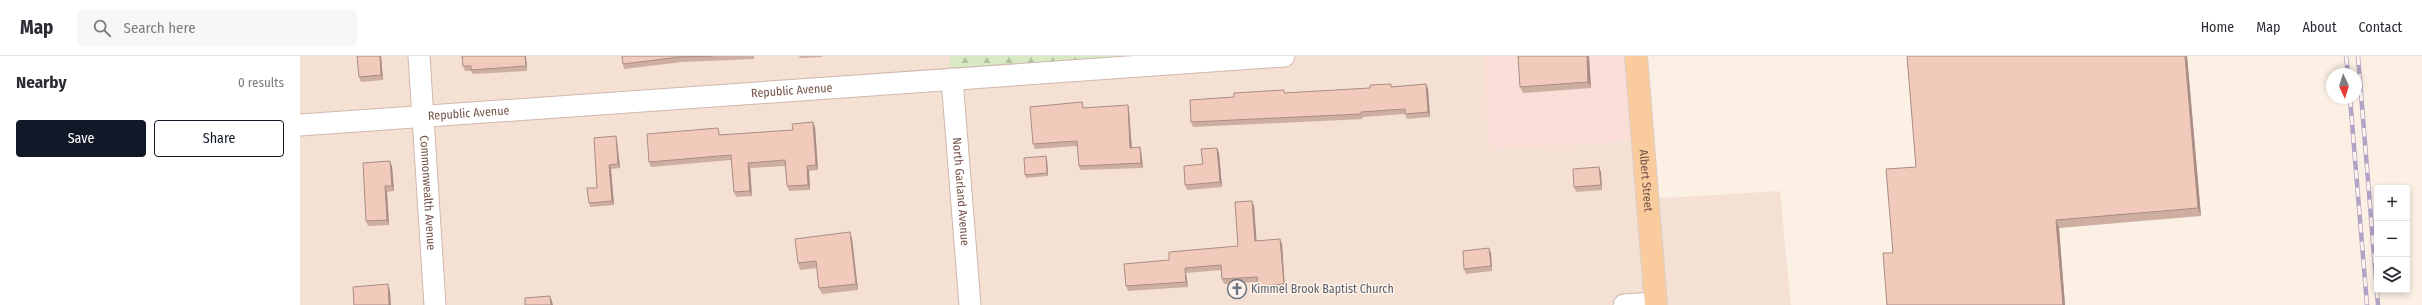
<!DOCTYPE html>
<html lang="en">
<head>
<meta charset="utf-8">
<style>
  :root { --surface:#fff; --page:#f7f7f7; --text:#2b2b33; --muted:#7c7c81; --line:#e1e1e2; --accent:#111827 }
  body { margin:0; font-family:"Fira Sans Condensed",sans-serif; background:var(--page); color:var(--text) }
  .controls { position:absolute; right:12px; bottom:12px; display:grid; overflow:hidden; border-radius:4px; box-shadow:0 2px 6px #0003 }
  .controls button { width:36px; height:36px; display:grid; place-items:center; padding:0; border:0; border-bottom:1px solid var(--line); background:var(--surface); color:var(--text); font:20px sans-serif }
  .compass { position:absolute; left:2026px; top:12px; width:36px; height:36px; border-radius:50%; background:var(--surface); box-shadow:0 2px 6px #0003; rotate:176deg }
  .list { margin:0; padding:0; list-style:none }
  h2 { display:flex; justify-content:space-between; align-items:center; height:52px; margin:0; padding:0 16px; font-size:17px }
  h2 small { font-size:13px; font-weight:400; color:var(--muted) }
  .actions { display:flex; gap:8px; padding:12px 16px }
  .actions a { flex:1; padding:9px 0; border:1px solid var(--accent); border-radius:4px; text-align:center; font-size:14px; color:var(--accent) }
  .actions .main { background:var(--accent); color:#fff }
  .icon { flex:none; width:22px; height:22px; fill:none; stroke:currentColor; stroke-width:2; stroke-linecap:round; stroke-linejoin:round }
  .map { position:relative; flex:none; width:2122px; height:249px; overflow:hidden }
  header { display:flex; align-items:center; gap:24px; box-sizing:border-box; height:56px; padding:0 20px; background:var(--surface); border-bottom:1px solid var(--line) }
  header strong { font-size:19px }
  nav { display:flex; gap:22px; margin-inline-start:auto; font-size:14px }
  .search { width:280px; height:36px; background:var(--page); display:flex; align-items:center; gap:10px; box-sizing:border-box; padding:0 14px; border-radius:4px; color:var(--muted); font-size:15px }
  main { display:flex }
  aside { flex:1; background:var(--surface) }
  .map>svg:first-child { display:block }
  .residential { fill:#f4e1d3 }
  .commercial { fill:#fcded8 }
  .forest { fill:url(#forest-firs) }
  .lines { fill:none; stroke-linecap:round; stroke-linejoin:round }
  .minor-casing { stroke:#d0b8ae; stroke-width:23 }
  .primary-casing { stroke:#d8cfcc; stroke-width:24 }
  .minor { stroke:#fff; stroke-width:21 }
  .primary { stroke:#facb9d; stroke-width:22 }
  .rail-casing { stroke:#b1a3c6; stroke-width:4.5 }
  .rail { stroke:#fff4eb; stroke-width:3; stroke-dasharray:9; stroke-linecap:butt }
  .wall { fill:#cfaea2 }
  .shaded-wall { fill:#a98d84 }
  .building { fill:#f1cabc; stroke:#a98d84 }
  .labels { text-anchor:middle; stroke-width:3; stroke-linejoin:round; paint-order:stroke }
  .street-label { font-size:12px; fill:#75544a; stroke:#fff4eb }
  .worship-label { font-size:12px; fill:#5b616d; stroke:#fff4eb; text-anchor:start }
</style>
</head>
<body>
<header>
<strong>Map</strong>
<div class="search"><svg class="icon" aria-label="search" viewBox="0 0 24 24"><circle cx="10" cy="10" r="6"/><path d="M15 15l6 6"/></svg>Search here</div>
<nav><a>Home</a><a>Map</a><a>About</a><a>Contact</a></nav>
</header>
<main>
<aside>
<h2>Nearby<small>0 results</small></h2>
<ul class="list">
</ul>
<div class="actions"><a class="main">Save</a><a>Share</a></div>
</aside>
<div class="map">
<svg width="2122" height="249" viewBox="0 0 2122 249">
  <defs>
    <pattern id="forest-firs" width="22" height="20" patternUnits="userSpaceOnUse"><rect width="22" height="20" fill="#d8eac3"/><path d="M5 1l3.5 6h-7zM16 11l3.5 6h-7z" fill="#b4c0a0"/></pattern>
  </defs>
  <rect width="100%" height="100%" fill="#fcf0e4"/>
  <path class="residential" d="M0,0h650l2,23 332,-23h199l8,94 152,-10 4,59 133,-8 11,114h-1491z"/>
  <path class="commercial" d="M1183,0h153l7,84 -153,10z"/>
  <path class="forest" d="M650,0h334l-332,23z"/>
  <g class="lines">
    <defs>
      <g id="minor">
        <path id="s1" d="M119,0l16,249"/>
        <path id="s2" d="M652,23l18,226"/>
        <path id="s3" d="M0,69l984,-69"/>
        <path d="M1324,249l31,-2"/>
      </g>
      <g id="primary">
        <path id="s4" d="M1336,0l20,249"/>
      </g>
    </defs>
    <use href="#minor" class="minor-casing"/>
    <use href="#primary" class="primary-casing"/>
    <use href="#minor" class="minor"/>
    <use href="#primary" class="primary"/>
    <defs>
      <g id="rail">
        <path d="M2046,0l2,18"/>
        <path d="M2058,0l20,249"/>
        <path d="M2050,42l17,207"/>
      </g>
    </defs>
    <use href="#rail" class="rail-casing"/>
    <use href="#rail" class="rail"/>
  </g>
  <g class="wall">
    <path d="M81,0l2,24 -22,2 -2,-5z"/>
    <path d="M162,0h64l1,15 -54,3 -2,-3h-6l-2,-5z"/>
    <path d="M322,0h132v3l-72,3 -58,7 -1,-5z"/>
    <path d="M499,0h23v1l-22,1z"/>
    <path d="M1289,0l2,32 -68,5 -3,-6z"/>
    <path d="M1607,0h280l14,160 -142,12 6,77h-178l6,-52 23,-86z"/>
    <path d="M1126,28l2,5 2,28 -23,2 -2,-5 -42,3v2l-170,8 -2,-5 43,-25 158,-10z"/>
    <path d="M782,46l2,6 44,-3 1,5 3,38 8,-1 1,4 2,17 -63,2 -1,-4 -2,-20 -42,3 -2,-5z"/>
    <path d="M515,71l3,43 -9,1 1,19 -21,1 -2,-5 -1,-20 -36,2 2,28 -16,1 -2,-5 -3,-32 -80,7 -2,-5 69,-34 2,7 73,-5z"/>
    <path d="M317,85l3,27 -9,1 3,36 -24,2 -1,-4 8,-15z"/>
    <path d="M917,92l2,5 3,34 -35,3 -2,-5z"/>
    <path d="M746,100l1,3 1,17 -22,2 -1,-3z"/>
    <path d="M92,110l2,25 -7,1 2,33 -21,1 -2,-5z"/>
    <path d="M1301,116l1,18 -26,2 -2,-5z"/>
    <path d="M954,150l2,35 24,-2 2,5 3,45 -26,2 -1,-5 -1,-4 -33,2 -2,-5 -1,-9 -35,3 2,14 -60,4 -2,-5 43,-26 69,-14z"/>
    <path d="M550,176l2,7 6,51 -36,4 -3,-6 -2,-20 -17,2 -2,-7z"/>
    <path d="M1191,197l1,18 -26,3 -2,-5z"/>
  </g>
  <g class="shaded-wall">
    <path d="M80,0h1l2,24 -2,-5z"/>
    <path d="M225,0h1l1,15 -1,-5z"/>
    <path d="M1287,0h2l2,32 -3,-6z"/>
    <path d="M1885,0h2l14,160 -3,-8z"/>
    <path d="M1126,28l2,5 2,28 -2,-5z"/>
    <path d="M828,49l1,5 3,42 -2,-4z"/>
    <path d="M513,66l2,5 3,43 -2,-5z"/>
    <path d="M316,80l1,5 3,27 -2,-4z"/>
    <path d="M840,91l1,4 2,17 -2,-5z"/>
    <path d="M917,92l2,5 3,34 -2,-5z"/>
    <path d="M746,100l1,3 1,17 -1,-3z"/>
    <path d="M90,105l2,5 2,25 -2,-5z"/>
    <path d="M448,107l2,5 2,28 -2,-5z"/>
    <path d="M309,109l2,4 3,36 -2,-4z"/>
    <path d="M507,110l2,5 1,19 -2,-5z"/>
    <path d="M1299,111l2,5 1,18 -1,-5z"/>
    <path d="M85,130l2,6 2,33 -2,-5z"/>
    <path d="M952,145l2,5 3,40 -2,-5z"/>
    <path d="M1756,164l3,8 6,77h-2z"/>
    <path d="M550,176l2,7 6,51 -2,-6z"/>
    <path d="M980,183l2,5 3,45 -1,-5z"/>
    <path d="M1189,192l2,5 1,18 -1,-5z"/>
    <path d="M885,212l1,5 2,14 -2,-5z"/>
    <path d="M88,228l2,7 1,14h-2z"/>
    <path d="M250,240l2,5 1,4h-2z"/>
  </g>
  <g class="building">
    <path d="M57,0h23l1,19 -22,2z"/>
    <path d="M162,0h63l1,10 -55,4v-4h-8z"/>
    <path d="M322,0h91l-33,1 -57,7z"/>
    <path d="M1218,0h69l1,26 -68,5z"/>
    <path d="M1607,0h278l13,152 -142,12 7,85h-176l-4,-52h10l-7,-84 30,-2z"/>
    <path d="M1091,28v3l35,-3 2,28 -23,2v-5l-44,3v2l-170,8 -1,-22 44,-3v-4l50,-3v3l86,-5v-3z"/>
    <path d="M782,46l1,6 45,-3 2,43 10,-1 1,16 -62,3 -2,-25 -44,3 -3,-37z"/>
    <path d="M513,66l3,43 -9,1 1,19 -21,1 -2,-26 -37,3 2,28 -16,1 -3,-37 -82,7 -2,-28 71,-6 1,7 74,-5 -1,-6z"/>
    <path d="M316,80l2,28 -9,1 3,36 -23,2 -2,-15h10l-3,-50z"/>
    <path d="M917,92l3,34 -35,3 -1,-19 19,-2 -2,-15z"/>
    <path d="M746,100l1,17 -22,2 -1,-17z"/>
    <path d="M90,105l2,25h-7l2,34 -21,1 -3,-58z"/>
    <path d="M1299,111l2,18 -27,2 -1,-18z"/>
    <path d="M952,145l3,40 25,-2 4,45 -26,2 -1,-9 -35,2 -1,-14 -36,3 1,14 -60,4 -2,-22 45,-4v-8l69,-6 -3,-44z"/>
    <path d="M550,176l6,52 -37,4 -3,-27 -18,2 -3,-24z"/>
    <path d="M1189,192l2,18 -27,3 -1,-18z"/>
    <path d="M88,228l1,21h-35l-1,-18z"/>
    <path d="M250,240l1,9h-26v-7z"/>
  </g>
  <defs>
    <symbol id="church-ring" viewBox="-11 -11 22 22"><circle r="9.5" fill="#fff4eb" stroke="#6b7280" stroke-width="1.5"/><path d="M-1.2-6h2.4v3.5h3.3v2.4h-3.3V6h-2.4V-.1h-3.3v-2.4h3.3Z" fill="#6b7280"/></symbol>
  </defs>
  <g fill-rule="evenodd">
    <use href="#church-ring" x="926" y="222" width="22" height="22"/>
  </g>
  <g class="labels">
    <g class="street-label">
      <text dy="4" stroke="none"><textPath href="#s3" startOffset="493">Republic Avenue</textPath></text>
      <text dy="4" stroke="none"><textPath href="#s3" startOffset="169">Republic Avenue</textPath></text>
      <text dy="4" stroke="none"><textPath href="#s4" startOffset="125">Albert Street</textPath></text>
      <text dy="4" stroke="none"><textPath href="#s1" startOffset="137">Commonwealth Avenue</textPath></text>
      <text dy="4" stroke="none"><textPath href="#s2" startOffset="113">North Garland Avenue</textPath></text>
    </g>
    <g class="worship-label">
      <text x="951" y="237">Kimmel Brook Baptist Church</text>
    </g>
  </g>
</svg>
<div class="controls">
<button>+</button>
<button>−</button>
<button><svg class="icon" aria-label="layers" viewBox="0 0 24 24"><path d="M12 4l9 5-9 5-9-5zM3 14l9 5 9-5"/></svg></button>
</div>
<svg class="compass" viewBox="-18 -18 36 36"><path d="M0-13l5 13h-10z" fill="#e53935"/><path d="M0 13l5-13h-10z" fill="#7c7c81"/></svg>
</div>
</main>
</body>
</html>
